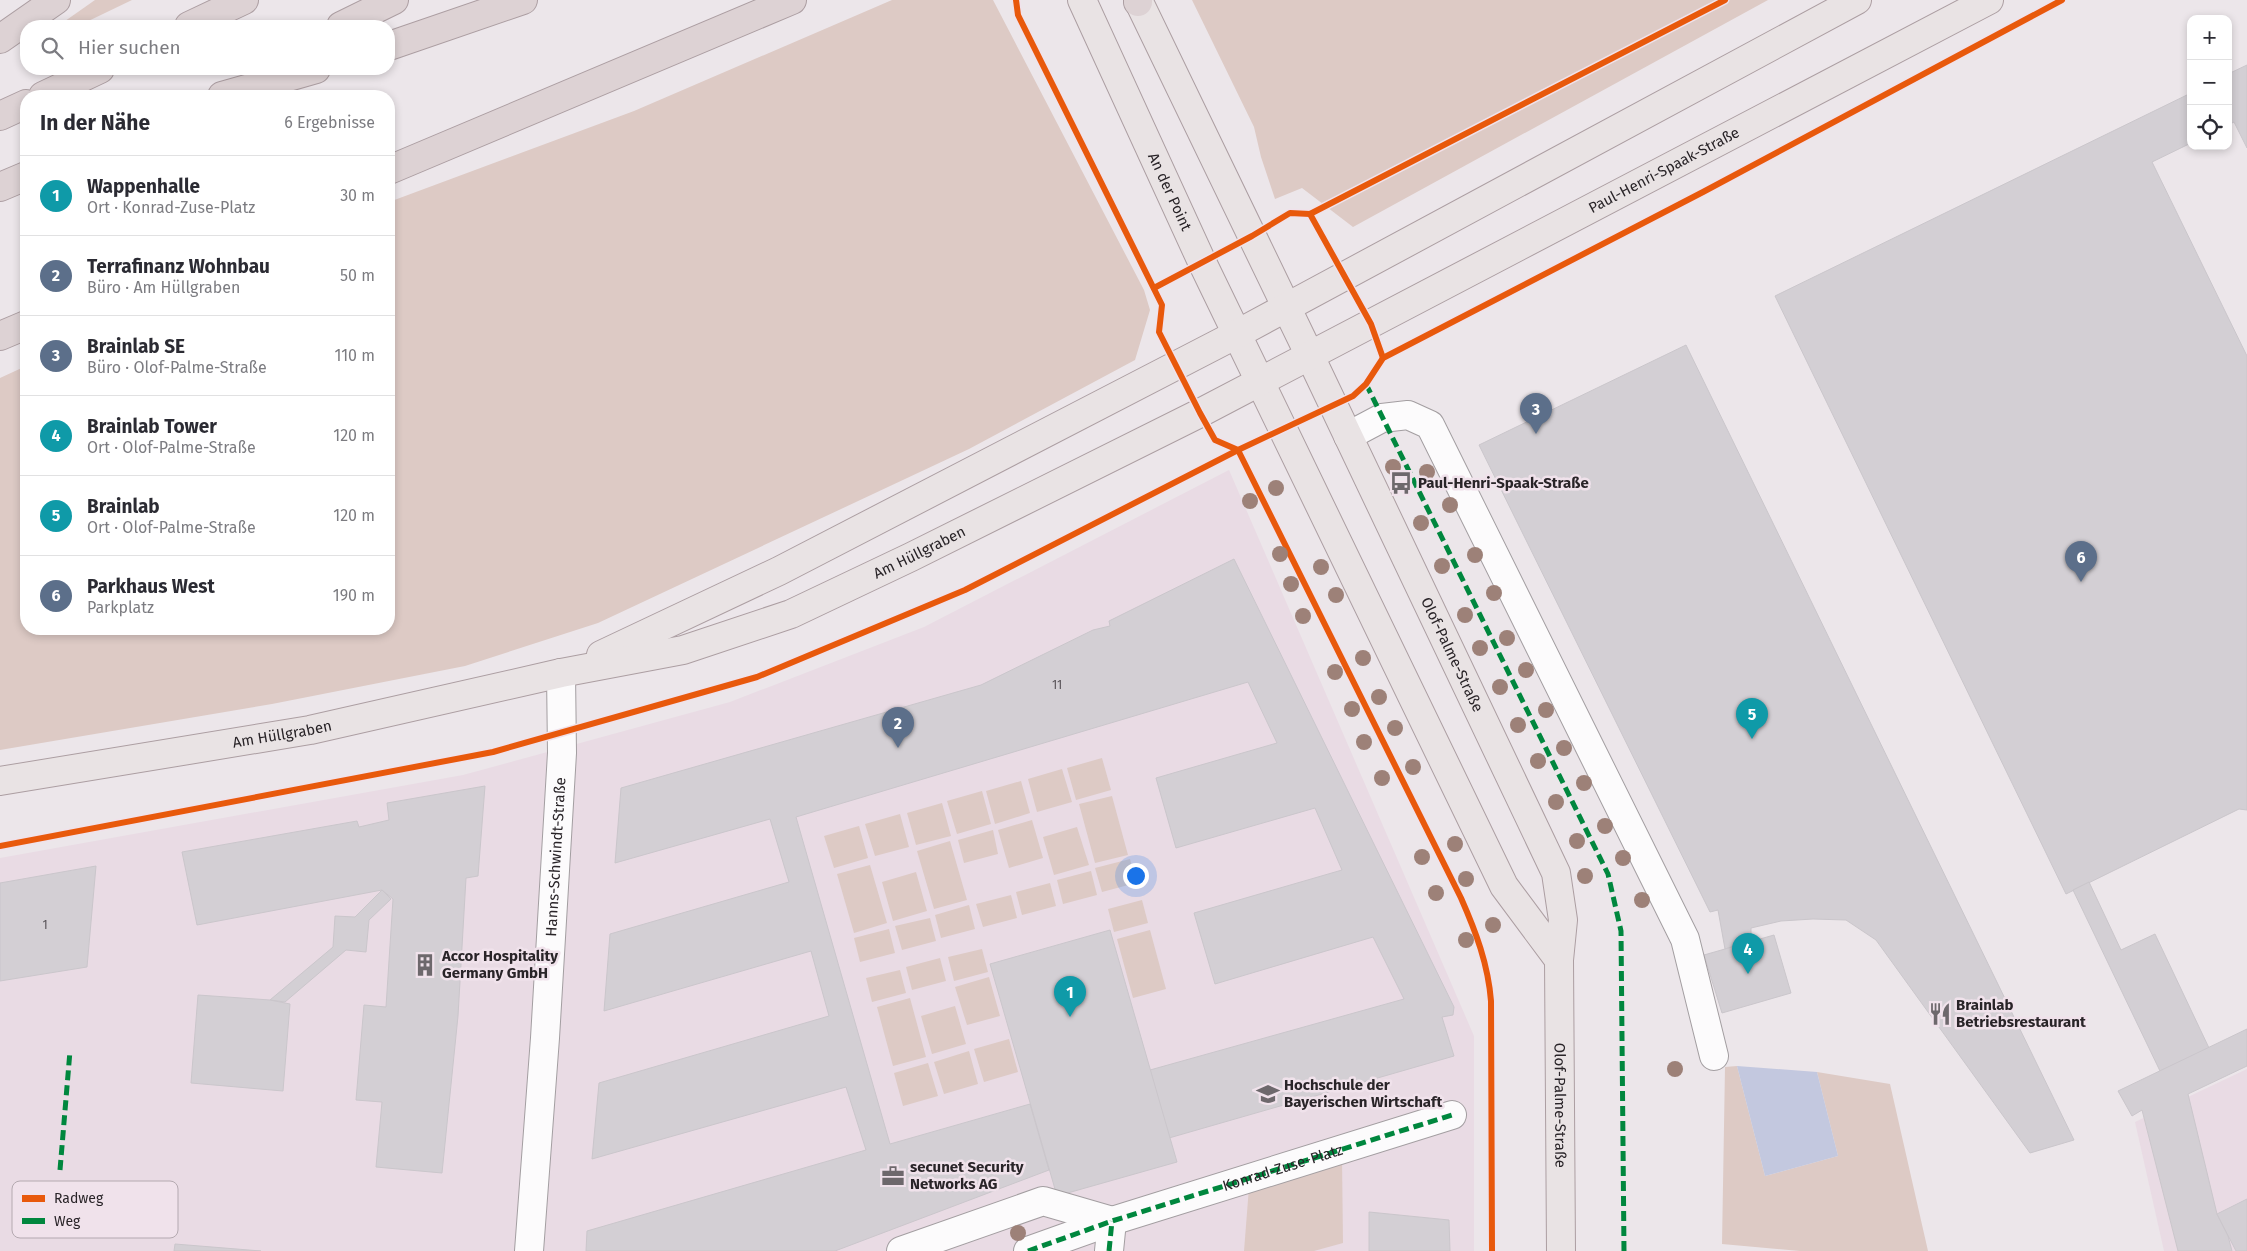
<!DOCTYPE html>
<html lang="de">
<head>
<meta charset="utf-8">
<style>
  :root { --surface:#fff; --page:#f2f2f3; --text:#2b2b33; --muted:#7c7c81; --line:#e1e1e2; --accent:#6d686c }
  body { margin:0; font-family:"Fira Sans",sans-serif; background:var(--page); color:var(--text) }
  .controls { position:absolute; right:15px; top:15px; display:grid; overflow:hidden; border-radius:10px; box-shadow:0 2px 8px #0003 }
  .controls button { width:45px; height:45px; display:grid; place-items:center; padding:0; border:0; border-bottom:1px solid var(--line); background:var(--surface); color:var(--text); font:25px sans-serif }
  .you { position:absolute; left:1135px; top:875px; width:18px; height:18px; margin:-12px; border:4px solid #fff; border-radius:50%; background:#1a73e8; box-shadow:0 0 0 8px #1a73e833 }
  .badge { display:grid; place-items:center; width:32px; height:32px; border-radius:50%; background:var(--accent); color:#fff; font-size:16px; font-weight:700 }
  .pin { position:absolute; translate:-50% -41px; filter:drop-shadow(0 1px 2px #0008) }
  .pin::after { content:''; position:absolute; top:26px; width:18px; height:15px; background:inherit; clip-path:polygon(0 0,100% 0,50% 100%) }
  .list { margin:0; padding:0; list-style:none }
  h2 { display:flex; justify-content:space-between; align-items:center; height:65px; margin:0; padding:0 20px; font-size:21px }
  h2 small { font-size:16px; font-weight:400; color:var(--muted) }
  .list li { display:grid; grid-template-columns:32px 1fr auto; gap:15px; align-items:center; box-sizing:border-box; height:80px; padding:0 20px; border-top:1px solid var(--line) }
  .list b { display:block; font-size:19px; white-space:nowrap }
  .list p { margin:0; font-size:16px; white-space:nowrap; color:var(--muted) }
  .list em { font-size:16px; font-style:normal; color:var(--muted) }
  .icon { flex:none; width:28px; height:28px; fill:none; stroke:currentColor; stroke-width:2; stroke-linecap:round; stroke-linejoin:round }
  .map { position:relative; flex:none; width:2247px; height:1251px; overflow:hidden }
  .search { position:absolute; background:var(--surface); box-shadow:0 2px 8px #0003; left:20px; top:20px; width:375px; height:55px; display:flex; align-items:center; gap:12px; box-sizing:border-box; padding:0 18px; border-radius:20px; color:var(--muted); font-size:19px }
  .panel { position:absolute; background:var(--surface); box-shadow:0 2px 8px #0003; left:20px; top:90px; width:375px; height:545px; border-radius:20px }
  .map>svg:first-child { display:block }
  .built { fill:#e9dbe4 }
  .green { fill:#ddcac5 }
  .water { fill:#c3c8df }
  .building { fill:#d3cfd4; stroke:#cac6cb }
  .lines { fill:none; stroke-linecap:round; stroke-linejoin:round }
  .minor-casing { stroke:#a39ea1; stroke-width:30 }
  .major-casing { stroke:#ac9ea2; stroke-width:30 }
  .highway-casing { stroke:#ac9ea2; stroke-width:30 }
  .minor { stroke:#fcfbfc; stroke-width:28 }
  .major { stroke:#e9e3e4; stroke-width:28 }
  .highway { stroke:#ddd2d4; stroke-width:28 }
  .quiet { stroke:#00873e; stroke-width:5; stroke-dasharray:10 5; stroke-linecap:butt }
  .cycleway-casing { stroke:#f0e2eb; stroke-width:9 }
  .cycleway { stroke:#e8590c; stroke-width:6 }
  .tree { fill:#9d8178 }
  .labels { text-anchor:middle; stroke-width:5; stroke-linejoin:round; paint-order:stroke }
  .number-label { font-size:12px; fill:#555055 }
  .street-label { font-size:15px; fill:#292428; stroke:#f0e2eb }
  .poi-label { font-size:15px; font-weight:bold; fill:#292428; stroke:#f0e2eb; text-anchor:start }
  .key { fill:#f0e2eb; stroke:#b4a9b0; stroke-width:1 }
  .key-label { font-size:14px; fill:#292428 }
</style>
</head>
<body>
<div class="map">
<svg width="2247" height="1251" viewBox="0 0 2247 1251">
  <rect width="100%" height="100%" fill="#ece6ea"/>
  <g class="built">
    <path d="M1229,470l245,566v215h-1474v-393l463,-83 267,-73 194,-75z"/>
    <path d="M2247,1069v182h-83l-29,-129z"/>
  </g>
  <g class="green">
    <path d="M95,0h37l-54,26h-20z"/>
    <path d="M892,0h101l151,290 6,20 -15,50 -166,89 -371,174 -133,43 -193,38 -272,46v-372l26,-12v263h363v-427l245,-91z"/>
    <path d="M1192,0h576l-415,227 -51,-39 -27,11 -14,-42 -7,-30z"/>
    <path d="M1102,758l9,32 -35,10 -9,-32z"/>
    <path d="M1062,769l10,33 -35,10 -9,-33z"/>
    <path d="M1021,781l9,32 -35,11 -9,-33z"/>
    <path d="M982,791l9,33 -34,10 -10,-33z"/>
    <path d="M1112,796l16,59 -33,8 -16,-59z"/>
    <path d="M942,803l9,33 -35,9 -9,-32z"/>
    <path d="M900,814l9,33 -34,9 -10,-32z"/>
    <path d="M1032,820l11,38 -34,10 -11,-38z"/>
    <path d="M859,826l9,32 -34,10 -10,-32z"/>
    <path d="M1077,827l12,38 -35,10 -11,-38z"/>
    <path d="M993,830l5,24 -34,9 -6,-23z"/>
    <path d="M950,841l17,59 -33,9 -17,-58z"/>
    <path d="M1130,859l6,24 -34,9 -7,-24z"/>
    <path d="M870,865l17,58 -33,10 -17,-59z"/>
    <path d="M1091,871l6,24 -34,9 -6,-24z"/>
    <path d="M916,872l11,39 -34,10 -11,-39z"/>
    <path d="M1050,883l6,23 -34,9 -6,-23z"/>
    <path d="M1011,895l6,23 -34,9 -7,-23z"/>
    <path d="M1142,900l6,23 -34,9 -6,-23z"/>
    <path d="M969,905l6,24 -34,9 -6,-23z"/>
    <path d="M930,918l6,23 -34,9 -7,-24z"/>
    <path d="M889,929l6,24 -35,9 -6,-24z"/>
    <path d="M1150,930l16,59 -33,9 -16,-59z"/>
    <path d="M982,949l6,23 -34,9 -6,-24z"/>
    <path d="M940,958l6,23 -34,9 -6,-23z"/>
    <path d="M900,970l6,23 -34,9 -6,-24z"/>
    <path d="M989,977l11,39 -33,9 -12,-38z"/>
    <path d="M910,998l16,59 -33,9 -16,-59z"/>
    <path d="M955,1006l11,38 -34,10 -11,-38z"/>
    <path d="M1009,1039l9,33 -34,10 -10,-33z"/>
    <path d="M969,1051l9,33 -34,10 -10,-32z"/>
    <path d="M928,1063l10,33 -35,10 -9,-33z"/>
    <path d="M1737,1066l28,110 73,-20 -21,-84 73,12 38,167h-128l-78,-7 3,-177z"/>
    <path d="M1342,1158l1,85 -29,8h-70l5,-64z"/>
  </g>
  <path class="water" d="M1737,1066l80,6 21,84 -73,20z"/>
  <g class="building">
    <path d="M2247,65v83l-13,-26 -6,3v-51z"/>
    <path d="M2191,93v50l-39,19 95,194v454l-8,-1 -173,85 -291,-598z"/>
    <path d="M1686,345l84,172 304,623 -44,13 -154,-213 -30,-20 -33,-1 -32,2 -30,7v13l-26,8 -7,-39 -8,2 -231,-467z"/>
    <path d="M1234,559l220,448 -1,8 -11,2 12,39 -285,82 -19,-68 254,-71 -31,-62 -158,47 -21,-71 148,-43 -27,-62 -139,40 -20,-70 121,-35 -29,-61 -452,135 94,327 140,-40 19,66 -214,81h-249l1,-20 279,-81 -20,-63 -254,72 7,-76 230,-67 -18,-65 -207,60 6,-77 179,-52 -19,-63 -155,44 6,-75 360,-103 112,-55 17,-4 -1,-5z"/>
    <path d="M485,786l-7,90 -12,2 -8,138 -16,157 -66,-6 6,-65 -26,-2 8,-95 22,2 7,-108 -11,-9 -185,35 -15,-73 175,-31 2,6 30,-7 -2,-17z"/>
    <path d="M96,866l-9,101 -87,14v-98z"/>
    <path d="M2089,882l32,68 34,-16 54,114 -49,23 -87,-181z"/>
    <path d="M382,890l9,9 -22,21 -3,32 -20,-2 -61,52 -15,-2 63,-53 2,-31 20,1z"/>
    <path d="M1110,930l67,232 -120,34 -67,-232z"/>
    <path d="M1774,935l17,58 -69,20 -18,-58z"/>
    <path d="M198,995l72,5 20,4 -7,87 -92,-8z"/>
    <path d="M2247,1029v37l-59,28 29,120 11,22 4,15h-54l-36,-141 -10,6 -14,-25z"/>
    <path d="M2247,1199v52h-11l-19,-37z"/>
    <path d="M1369,1212l80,8 1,31h-81z"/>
    <path d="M175,1244l86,7h-87z"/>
  </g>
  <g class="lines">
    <defs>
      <g id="minor">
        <path d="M1348,436l34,-18 26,-3 22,10 255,514 29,117"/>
        <path id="s1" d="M529,1251l16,-213 17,-285 -1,-80"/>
        <path d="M901,1251l142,-50 69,20 -3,30"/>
        <path id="s2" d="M1028,1251l84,-30 340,-106"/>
      </g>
      <g id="major">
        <path id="s3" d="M1082,0l120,262 302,624 55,74"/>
        <path id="s4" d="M1138,0l172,356 246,517 7,47 -4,40 2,291"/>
        <path d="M601,655l178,-84 458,-237 620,-334"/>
        <path id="s5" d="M0,781l310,-51 251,-57 122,-23 108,-36 120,-57 289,-144 789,-413"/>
      </g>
      <g id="highway">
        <path d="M1138,2v-2"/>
        <path d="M189,26l55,-26"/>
        <path d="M341,26l53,-26"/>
        <path d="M0,39l56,-39"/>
        <path d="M389,46l134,-46"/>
        <path d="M43,96l57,-27"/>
        <path d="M222,96l94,-27"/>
        <path d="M0,116l26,-12"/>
        <path d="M389,170l403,-170"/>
        <path d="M0,187l26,-11"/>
        <path d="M0,336l26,-11"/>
      </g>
    </defs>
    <use href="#minor" class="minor-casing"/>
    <use href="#major" class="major-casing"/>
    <use href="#highway" class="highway-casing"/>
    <use href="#minor" class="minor"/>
    <use href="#major" class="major"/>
    <use href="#highway" class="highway"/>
    <g class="quiet">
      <path d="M1366,384l242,490 13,57 3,320"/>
      <path d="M60,1170l10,-119"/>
      <path d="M1028,1251l84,-30 340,-106"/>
      <path d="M1109,1251l3,-30"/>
    </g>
    <defs>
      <g id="cycleway">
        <path d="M1016,0l2,15 144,290 -3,27 41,81 15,27 23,10 223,448c15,34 27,66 30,103l1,250"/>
        <path d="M1310,214l61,110 12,34"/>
        <path d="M1154,288l98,-52 38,-23 20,1 415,-214"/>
        <path d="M0,846l493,-94 264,-75 208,-87 273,-140 115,-54 13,-12 17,-26 320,-166 359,-192"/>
      </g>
    </defs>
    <use href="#cycleway" class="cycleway-casing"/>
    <use href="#cycleway" class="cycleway"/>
  </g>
  <g class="tree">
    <circle cx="1393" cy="467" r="8"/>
    <circle cx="1427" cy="472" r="8"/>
    <circle cx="1276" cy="488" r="8"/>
    <circle cx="1250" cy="501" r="8"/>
    <circle cx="1450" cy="505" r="8"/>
    <circle cx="1421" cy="523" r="8"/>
    <circle cx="1280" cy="554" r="8"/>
    <circle cx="1475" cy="555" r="8"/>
    <circle cx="1442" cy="566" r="8"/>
    <circle cx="1321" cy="567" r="8"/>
    <circle cx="1291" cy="584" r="8"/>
    <circle cx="1494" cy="593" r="8"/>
    <circle cx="1336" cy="595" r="8"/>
    <circle cx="1465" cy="615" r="8"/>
    <circle cx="1303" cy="616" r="8"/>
    <circle cx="1507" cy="638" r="8"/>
    <circle cx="1480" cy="648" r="8"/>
    <circle cx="1363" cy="658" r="8"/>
    <circle cx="1526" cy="670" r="8"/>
    <circle cx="1335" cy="672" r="8"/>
    <circle cx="1500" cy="687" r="8"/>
    <circle cx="1379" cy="697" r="8"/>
    <circle cx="1352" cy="709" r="8"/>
    <circle cx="1546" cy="710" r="8"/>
    <circle cx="1518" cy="725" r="8"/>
    <circle cx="1395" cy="728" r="8"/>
    <circle cx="1364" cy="742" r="8"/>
    <circle cx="1564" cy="748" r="8"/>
    <circle cx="1538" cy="761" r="8"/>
    <circle cx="1413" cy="767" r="8"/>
    <circle cx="1382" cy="778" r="8"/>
    <circle cx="1584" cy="783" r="8"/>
    <circle cx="1556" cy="802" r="8"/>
    <circle cx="1605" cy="826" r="8"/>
    <circle cx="1577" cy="841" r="8"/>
    <circle cx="1455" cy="844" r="8"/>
    <circle cx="1422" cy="857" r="8"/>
    <circle cx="1623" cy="858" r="8"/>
    <circle cx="1585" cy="876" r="8"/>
    <circle cx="1466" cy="879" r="8"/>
    <circle cx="1436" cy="893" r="8"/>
    <circle cx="1642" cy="900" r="8"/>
    <circle cx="1493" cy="925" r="8"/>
    <circle cx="1466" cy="940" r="8"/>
    <circle cx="1675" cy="1069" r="8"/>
    <circle cx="1018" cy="1233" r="8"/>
  </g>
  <defs>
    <symbol id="bus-bare" viewBox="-9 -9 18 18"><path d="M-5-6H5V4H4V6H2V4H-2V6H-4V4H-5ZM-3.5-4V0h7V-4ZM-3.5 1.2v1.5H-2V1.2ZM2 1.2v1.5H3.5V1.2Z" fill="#6d686c" stroke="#f0e2eb" stroke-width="2.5" paint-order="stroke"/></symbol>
    <symbol id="building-bare" viewBox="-9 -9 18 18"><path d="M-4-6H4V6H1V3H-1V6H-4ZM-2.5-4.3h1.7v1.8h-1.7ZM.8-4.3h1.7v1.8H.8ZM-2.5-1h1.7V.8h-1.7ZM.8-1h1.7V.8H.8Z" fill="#6d686c" stroke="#f0e2eb" stroke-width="2.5" paint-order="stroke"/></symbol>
    <symbol id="restaurant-bare" viewBox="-9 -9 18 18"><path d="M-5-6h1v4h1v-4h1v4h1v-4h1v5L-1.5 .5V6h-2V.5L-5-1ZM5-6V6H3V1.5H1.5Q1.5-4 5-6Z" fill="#6d686c" stroke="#f0e2eb" stroke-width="2.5" paint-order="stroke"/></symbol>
    <symbol id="university-bare" viewBox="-9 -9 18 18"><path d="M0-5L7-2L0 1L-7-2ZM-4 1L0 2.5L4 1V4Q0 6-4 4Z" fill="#6d686c" stroke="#f0e2eb" stroke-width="2.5" paint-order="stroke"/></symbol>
    <symbol id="office-bare" viewBox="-9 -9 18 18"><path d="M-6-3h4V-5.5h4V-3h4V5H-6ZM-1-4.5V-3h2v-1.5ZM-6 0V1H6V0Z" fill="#6d686c" stroke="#f0e2eb" stroke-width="2.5" paint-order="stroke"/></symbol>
  </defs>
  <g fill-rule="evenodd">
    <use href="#bus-bare" x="1385" y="467" width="32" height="32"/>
    <use href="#building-bare" x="409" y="949" width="32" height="32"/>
    <use href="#restaurant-bare" x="1924" y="998" width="32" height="32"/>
    <use href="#university-bare" x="1252" y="1078" width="32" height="32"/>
    <use href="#office-bare" x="877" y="1160" width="32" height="32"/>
  </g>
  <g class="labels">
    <g class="number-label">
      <text x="1057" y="689">11</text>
      <text x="45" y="929">1</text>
    </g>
    <g class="street-label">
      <text dy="5" stroke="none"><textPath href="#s5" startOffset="1789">Paul-Henri-Spaak-Straße</textPath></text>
      <text dy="5" stroke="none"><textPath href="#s3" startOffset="211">An der Point</textPath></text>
      <text dy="5" stroke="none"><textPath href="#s5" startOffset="952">Am Hüllgraben</textPath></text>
      <text dy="5" stroke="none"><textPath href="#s4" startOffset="726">Olof-Palme-Straße</textPath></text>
      <text dy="5" stroke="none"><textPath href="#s5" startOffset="286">Am Hüllgraben</textPath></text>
      <text dy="5" stroke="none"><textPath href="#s1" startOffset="395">Hanns-Schwindt-Straße</textPath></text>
      <text dy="5" stroke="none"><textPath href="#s4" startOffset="1201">Olof-Palme-Straße</textPath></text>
      <text dy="5" stroke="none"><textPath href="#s2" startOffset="268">Konrad-Zuse-Platz</textPath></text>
    </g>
    <g class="poi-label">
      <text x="1418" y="488">Paul-Henri-Spaak-Straße</text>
      <text x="442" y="961">Accor Hospitality<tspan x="442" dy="17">Germany GmbH</tspan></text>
      <text x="1956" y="1010">Brainlab<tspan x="1956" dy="17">Betriebsrestaurant</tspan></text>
      <text x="1284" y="1090">Hochschule der<tspan x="1284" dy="17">Bayerischen Wirtschaft</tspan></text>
      <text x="910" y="1172">secunet Security<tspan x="910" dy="17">Networks AG</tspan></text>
    </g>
  </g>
  <rect x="12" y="1181" width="166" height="57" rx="8" class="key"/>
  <rect x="22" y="1195" width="23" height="7" fill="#e8590c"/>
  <rect x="22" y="1218" width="23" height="6" fill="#00873e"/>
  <g class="key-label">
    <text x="54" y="1203">Radweg</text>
    <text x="54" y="1226">Weg</text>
  </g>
</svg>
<div class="controls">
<button>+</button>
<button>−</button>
<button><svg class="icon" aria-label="locate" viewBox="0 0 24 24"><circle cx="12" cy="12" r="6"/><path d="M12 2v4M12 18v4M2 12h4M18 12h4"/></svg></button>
</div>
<div class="you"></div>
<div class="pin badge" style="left:1070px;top:1017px;background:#0f9aa8">1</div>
<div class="pin badge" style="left:898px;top:748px;background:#5c6f8a">2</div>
<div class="pin badge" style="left:1536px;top:434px;background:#5c6f8a">3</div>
<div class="pin badge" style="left:1748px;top:974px;background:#0f9aa8">4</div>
<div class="pin badge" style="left:1752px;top:739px;background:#0f9aa8">5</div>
<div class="pin badge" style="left:2081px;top:582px;background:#5c6f8a">6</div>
<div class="search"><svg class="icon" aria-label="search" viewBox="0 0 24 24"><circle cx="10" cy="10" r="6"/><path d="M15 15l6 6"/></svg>Hier suchen</div>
<section class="panel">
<h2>In der Nähe<small>6 Ergebnisse</small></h2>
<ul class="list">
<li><span class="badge" style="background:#0f9aa8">1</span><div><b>Wappenhalle</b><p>Ort · Konrad-Zuse-Platz</p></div><em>30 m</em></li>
<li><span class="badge" style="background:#5c6f8a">2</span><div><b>Terrafinanz Wohnbau</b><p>Büro · Am Hüllgraben</p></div><em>50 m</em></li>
<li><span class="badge" style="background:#5c6f8a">3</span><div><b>Brainlab SE</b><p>Büro · Olof-Palme-Straße</p></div><em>110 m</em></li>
<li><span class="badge" style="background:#0f9aa8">4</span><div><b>Brainlab Tower</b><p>Ort · Olof-Palme-Straße</p></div><em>120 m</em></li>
<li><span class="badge" style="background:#0f9aa8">5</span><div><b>Brainlab</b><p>Ort · Olof-Palme-Straße</p></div><em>120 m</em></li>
<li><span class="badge" style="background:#5c6f8a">6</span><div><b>Parkhaus West</b><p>Parkplatz</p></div><em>190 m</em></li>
</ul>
</section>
</div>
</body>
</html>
